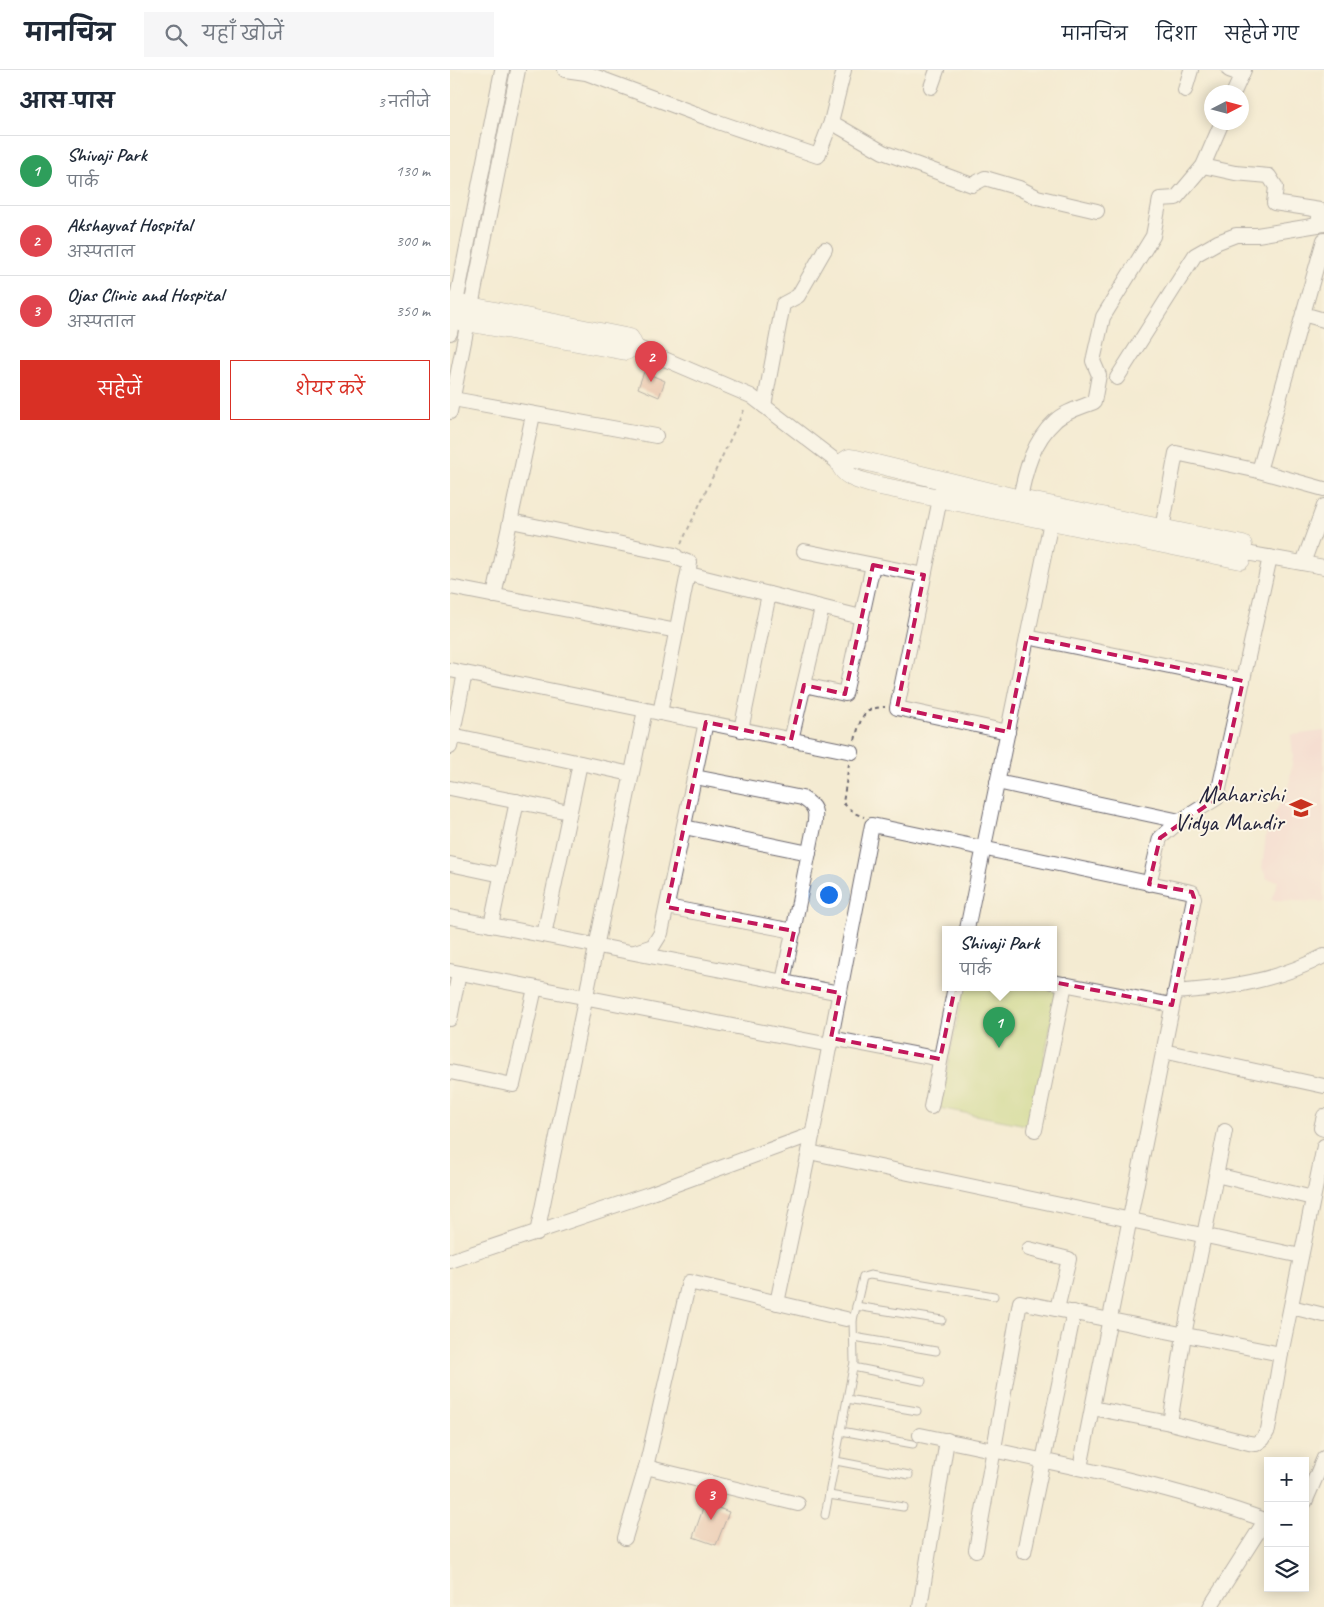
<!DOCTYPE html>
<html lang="hi">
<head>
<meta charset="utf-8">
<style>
  :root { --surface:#fff; --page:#f6f6f7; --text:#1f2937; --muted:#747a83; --line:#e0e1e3; --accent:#d93025 }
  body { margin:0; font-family:Caveat,"Playpen Sans Deva",sans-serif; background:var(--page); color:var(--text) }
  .controls { position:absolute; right:15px; bottom:15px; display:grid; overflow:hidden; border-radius:0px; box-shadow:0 2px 12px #0003 }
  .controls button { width:45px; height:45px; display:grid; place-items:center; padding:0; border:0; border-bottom:1px solid var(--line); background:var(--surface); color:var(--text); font:25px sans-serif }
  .compass { position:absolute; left:754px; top:15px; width:45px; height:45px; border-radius:50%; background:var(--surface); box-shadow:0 2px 12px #0003; rotate:84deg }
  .you { position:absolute; left:378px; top:824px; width:18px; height:18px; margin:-12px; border:4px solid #fff; border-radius:50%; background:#1a73e8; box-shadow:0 0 0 8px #1a73e833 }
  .badge { display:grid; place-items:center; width:32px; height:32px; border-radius:50%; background:var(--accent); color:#fff; font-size:16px; font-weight:700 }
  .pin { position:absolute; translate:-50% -41px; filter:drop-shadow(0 1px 2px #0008) }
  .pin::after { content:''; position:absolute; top:26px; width:18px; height:15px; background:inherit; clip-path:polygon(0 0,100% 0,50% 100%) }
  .popup { position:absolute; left:492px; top:856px; width:115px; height:65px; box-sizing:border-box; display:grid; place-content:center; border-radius:0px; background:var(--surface); filter:drop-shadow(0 1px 4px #0005); font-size:16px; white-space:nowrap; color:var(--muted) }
  .popup b { font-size:19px; color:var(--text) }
  .popup::after { content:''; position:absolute; left:50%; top:100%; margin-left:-10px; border:10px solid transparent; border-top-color:var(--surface) }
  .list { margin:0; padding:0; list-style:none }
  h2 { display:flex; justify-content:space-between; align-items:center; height:65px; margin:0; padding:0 20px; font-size:21px }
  h2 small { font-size:16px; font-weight:400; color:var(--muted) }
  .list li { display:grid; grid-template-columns:32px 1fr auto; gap:15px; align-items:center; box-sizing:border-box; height:70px; padding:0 20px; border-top:1px solid var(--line) }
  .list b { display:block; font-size:19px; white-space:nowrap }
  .list p { margin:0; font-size:16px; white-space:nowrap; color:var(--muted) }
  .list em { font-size:16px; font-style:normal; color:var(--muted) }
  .actions { display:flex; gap:10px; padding:15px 20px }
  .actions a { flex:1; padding:11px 0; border:1px solid var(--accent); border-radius:0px; text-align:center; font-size:18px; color:var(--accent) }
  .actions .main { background:var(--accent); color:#fff }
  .icon { flex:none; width:28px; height:28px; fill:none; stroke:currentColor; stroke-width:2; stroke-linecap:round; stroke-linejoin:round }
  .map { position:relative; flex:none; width:874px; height:1537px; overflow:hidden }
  header { display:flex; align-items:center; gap:30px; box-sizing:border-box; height:70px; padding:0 25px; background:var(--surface); border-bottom:1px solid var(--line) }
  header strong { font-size:24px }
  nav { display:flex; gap:28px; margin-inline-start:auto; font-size:18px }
  .search { width:350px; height:45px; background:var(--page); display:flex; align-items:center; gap:12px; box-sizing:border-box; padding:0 18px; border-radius:0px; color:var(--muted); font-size:19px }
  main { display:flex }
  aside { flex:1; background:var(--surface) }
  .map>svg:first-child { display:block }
  .built { fill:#f7cfd1 }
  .green { fill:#bdd174; stroke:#707a58 }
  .building { fill:#e1a38d }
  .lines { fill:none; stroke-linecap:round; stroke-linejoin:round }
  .service-casing { stroke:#6c6870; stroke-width:9 }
  .minor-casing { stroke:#6c6870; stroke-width:16 }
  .tertiary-casing { stroke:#6c6870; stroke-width:19 }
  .path { stroke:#6c6870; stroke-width:2; stroke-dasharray:4 4; stroke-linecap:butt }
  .service { stroke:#fff; stroke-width:7 }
  .minor { stroke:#fff; stroke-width:14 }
  .tertiary { stroke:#fff; stroke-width:18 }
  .marked { fill:none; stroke:#c2185b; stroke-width:4; stroke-dasharray:10 6; stroke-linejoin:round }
  .labels { text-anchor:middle; stroke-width:4; stroke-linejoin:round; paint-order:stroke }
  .poi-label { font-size:24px; fill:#22223b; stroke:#fcf5e5; text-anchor:end }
</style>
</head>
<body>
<header>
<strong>मानचित्र</strong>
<div class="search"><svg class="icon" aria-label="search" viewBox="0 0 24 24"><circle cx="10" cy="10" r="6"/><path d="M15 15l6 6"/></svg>यहाँ खोजें</div>
<nav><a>मानचित्र</a><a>दिशा</a><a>सहेजे गए</a></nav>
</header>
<main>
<aside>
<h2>आस-पास<small>3 नतीजे</small></h2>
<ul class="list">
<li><span class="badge" style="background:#2e9e5b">1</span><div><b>Shivaji Park</b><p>पार्क</p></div><em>130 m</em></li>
<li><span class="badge" style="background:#e0444e">2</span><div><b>Akshayvat Hospital</b><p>अस्पताल</p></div><em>300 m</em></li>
<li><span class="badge" style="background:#e0444e">3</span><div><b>Ojas Clinic and Hospital</b><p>अस्पताल</p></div><em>350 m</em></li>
</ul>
<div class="actions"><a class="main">सहेजें</a><a>शेयर करें</a></div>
</aside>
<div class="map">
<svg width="874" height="1537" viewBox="0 0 874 1537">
  <rect width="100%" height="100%" fill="#fcf5e5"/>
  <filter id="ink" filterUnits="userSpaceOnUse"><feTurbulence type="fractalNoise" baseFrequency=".02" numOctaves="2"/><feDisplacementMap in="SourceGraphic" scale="10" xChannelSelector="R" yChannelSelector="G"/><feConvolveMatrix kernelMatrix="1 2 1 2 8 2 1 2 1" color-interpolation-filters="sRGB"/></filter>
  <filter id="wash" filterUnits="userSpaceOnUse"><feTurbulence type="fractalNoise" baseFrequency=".0096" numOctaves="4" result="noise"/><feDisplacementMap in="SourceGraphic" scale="20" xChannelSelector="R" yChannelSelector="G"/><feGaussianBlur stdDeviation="1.12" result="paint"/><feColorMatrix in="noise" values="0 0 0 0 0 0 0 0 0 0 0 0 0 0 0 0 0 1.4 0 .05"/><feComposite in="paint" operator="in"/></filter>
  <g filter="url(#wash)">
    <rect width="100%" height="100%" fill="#f4ebd2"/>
    <path class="built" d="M874,661v171l-53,-2 7,-19 -11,-2 -5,-11 5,-42 21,-36 5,-34 -2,-21z"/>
    <path class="green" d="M514,917l94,1 -27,138 -92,-18z"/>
    <g id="blocks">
      <g class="building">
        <path d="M194,302l21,9 -6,16 -21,-9z"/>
        <path d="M255,1433l24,9 -13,33 -23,-8z"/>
      </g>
    </g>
  </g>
  <g filter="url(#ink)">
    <use href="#blocks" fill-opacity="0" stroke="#6c6870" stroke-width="1"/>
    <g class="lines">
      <defs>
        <g id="service">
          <path d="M406,1236l86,14"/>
          <path d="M400,1249l3,1 10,-43 7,-2 124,21"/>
          <path d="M404,1267l82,14"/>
          <path d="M403,1297l69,14"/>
          <path d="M397,1329l70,12"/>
          <path d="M391,1361l72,13"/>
          <path d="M386,1391l73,14"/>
          <path d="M379,1425l74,12"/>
          <path d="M375,1445l29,-153 -1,-42"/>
        </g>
        <g id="minor">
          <path d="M115,0l21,3 132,49 100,34 13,-34 13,-52"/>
          <path d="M779,0l13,5"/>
          <path d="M481,17l6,-17"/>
          <path d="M735,20l6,-20"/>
          <path d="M784,22l10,-22"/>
          <path d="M381,52l52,30 89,33 13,-7 34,10 18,9 60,14"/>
          <path d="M753,96l32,7 34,3 7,11 -2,16 46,7 -2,15"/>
          <path d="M853,244l21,-74"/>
          <path d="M0,263l52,-263"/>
          <path d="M184,276l117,50 89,68"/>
          <path d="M667,308l78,-123 23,-13 18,-7h21l67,-11"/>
          <path d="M3,329l203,37"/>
          <path d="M314,336l19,-102 15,-8 27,-47"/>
          <path d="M0,342l68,-342"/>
          <path d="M809,401l44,-157 21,6"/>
          <path d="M492,419l-45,219 111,24"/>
          <path d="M570,429c5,-28 13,-58 35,-78 9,-9 27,-14 39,-19l5,-27 -6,-14 10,-44 50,-81 7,-37 16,-1 27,-32 19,-44"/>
          <path d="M61,451l164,34 2,3 13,5 -30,150"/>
          <path d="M712,459l14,-76 83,18 65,18"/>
          <path d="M354,481l120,24"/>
          <path d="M796,483l78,14"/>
          <path d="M853,493l21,-57"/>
          <path d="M239,504l172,43"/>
          <path d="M0,517l227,44"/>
          <path d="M44,526l39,-181"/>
          <path d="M577,567l216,44"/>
          <path d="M0,600l402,82"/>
          <path d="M354,615l41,9 28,-129"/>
          <path d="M291,660l28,-136"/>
          <path d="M2,665l179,39"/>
          <path d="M341,670l31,-132"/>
          <path d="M0,677l15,-74"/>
          <path d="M245,707l107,21c14,8 15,14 12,29l-31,155"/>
          <path d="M547,712l183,39"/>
          <path d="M0,718l119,24"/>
          <path d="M234,757l125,26"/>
          <path d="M0,794l52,11"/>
          <path d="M699,814l11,-46 20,-17 37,-23 53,-241"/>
          <path d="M217,837l127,24"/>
          <path d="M0,847l390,76"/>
          <path d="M41,855l26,-124"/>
          <path d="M517,859l86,-417"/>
          <path d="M94,865l36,-172"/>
          <path d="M185,882l18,-6 8,-13 45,-211"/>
          <path d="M0,901l380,74"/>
          <path d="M603,912l119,23"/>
          <path d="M725,922c53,-4 102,-11 149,-36"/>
          <path d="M0,949l9,-46"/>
          <path d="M381,968l109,21"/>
          <path d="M713,981l161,35"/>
          <path d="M0,1002l63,13 22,-97"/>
          <path d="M481,1037l24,-120"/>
          <path d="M874,1046l-3,12 3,1"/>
          <path d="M585,1060l30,-146"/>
          <path d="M359,1082l492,104"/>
          <path d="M766,1105l97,23"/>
          <path d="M87,1163l108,-523"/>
          <path d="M579,1179l40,10 -12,50"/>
          <path d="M0,1191l199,-67 164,-60"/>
          <path d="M327,1233l32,-151 63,-327 320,67 2,6 -114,570"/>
          <path d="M841,1237l33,8"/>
          <path d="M642,1338l78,15 79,20 7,1 7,-5 5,-9 13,-76 43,-208"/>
          <path d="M720,1353l14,-88 41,-204"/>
          <path d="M470,1365c117,25 236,45 348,86"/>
          <path d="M196,1397l152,37"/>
          <path d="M855,1432l19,-44"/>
          <path d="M175,1468l21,-71 43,-185 157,37"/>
          <path d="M526,1480l44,-248 261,52"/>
          <path d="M574,1482l50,-240"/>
          <path d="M470,1537l27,-167"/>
          <path d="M760,1537l51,-80 7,-6"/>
        </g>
        <g id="tertiary">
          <path d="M0,232l180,36 4,8 -8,5 -176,-32"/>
          <path d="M791,490l-366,-75c-13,-4 -31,-7 -35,-21l9,-6 7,1 164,40 223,46"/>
        </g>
      </defs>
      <use href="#service" class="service-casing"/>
      <use href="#minor" class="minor-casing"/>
      <use href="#tertiary" class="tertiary-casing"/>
      <g class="path">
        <path d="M231,474l64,-136"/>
        <path d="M405,670c6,-21 6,-32 30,-33"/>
        <path d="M399,694l-6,39 11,10 10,4"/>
      </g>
      <use href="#service" class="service"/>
      <use href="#minor" class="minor"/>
      <use href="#tertiary" class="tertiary"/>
    </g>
  </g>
  <path d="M0 0H874V1537H0ZM423,495l51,10 -27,133 111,24 19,-95 216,44 -26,117 -57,40 -11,46 43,8 2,6 -22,107 -212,-41 -20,95 -109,-21 9,-45 -57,-11 11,-51 -127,-24 39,-185 85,18 13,-55 41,9z" fill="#f4ebd2" fill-opacity=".55" fill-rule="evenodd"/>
  <path class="marked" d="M423,495l51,10 -27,133 111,24 19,-95 216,44 -26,117 -57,40 -11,46 43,8 2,6 -22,107 -212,-41 -20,95 -109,-21 9,-45 -57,-11 11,-51 -127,-24 39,-185 85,18 13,-55 41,9z"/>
  <defs>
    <symbol id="school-bare" viewBox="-9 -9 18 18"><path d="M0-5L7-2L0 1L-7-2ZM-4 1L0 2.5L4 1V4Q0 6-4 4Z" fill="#c8321e" stroke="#fcf5e5" stroke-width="2.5" paint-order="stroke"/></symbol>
  </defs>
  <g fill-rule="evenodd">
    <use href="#school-bare" x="835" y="722" width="32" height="32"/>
  </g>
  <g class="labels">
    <g class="poi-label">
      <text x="834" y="732">Maharishi<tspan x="834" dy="28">Vidya Mandir</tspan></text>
    </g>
  </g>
</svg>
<div class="controls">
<button>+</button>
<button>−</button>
<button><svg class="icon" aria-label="layers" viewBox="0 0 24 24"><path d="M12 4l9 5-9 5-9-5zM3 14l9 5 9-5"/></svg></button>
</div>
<svg class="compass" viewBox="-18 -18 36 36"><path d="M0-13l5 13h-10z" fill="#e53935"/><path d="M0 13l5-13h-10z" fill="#747a83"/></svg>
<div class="you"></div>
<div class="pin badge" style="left:549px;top:978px;background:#2e9e5b">1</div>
<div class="popup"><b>Shivaji Park</b>पार्क</div>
<div class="pin badge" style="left:201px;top:312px;background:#e0444e">2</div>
<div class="pin badge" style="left:261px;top:1450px;background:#e0444e">3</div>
</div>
</main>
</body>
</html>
